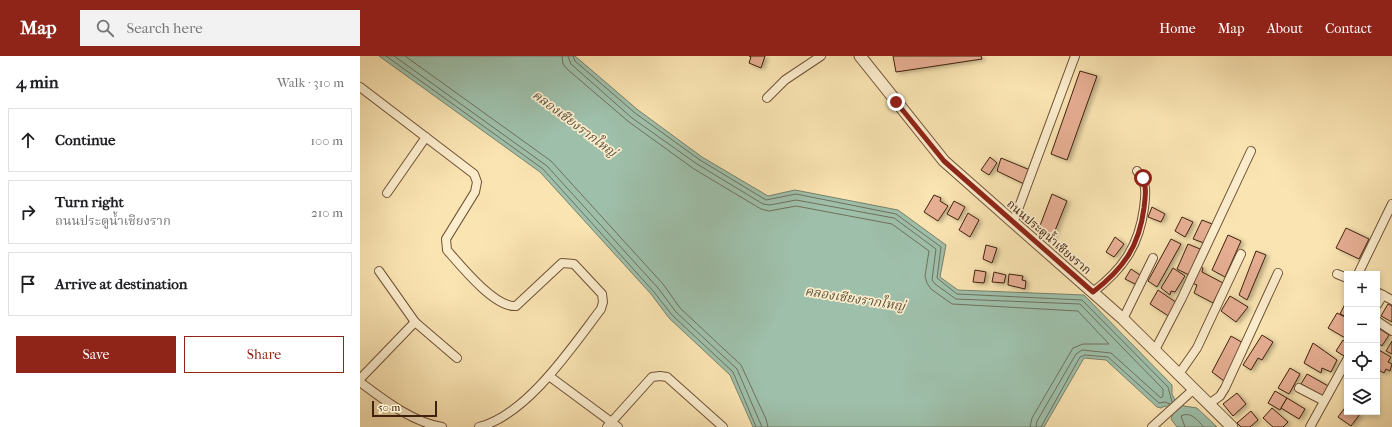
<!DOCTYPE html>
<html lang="en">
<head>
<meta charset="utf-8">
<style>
  :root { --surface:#fff; --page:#f2f2f2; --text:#202124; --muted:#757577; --line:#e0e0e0; --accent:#8f2418 }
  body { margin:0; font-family:"IM FELL French Canon","Noto Serif Thai",serif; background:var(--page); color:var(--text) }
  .controls { position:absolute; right:12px; bottom:12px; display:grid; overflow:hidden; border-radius:0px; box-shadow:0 2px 6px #0003 }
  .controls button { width:36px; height:36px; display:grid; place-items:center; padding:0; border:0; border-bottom:1px solid var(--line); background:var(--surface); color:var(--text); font:20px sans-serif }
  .scale { position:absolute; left:12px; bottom:10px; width:65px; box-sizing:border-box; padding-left:4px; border:2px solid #40220d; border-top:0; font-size:11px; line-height:14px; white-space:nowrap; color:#40220d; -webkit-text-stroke:3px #fcedcd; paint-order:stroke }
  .stop { position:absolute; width:12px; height:12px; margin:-9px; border:3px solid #8f2418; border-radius:50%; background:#fff }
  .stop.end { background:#8f2418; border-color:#fff; box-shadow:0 1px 4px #0008 }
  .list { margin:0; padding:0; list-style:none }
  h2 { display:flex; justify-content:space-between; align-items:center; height:52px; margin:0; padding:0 16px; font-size:17px }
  h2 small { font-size:13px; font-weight:400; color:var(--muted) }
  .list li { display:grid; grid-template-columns:26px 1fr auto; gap:12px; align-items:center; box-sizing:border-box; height:64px; margin:0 8px 8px; padding:0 8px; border:1px solid var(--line); border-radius:0px }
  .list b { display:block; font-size:15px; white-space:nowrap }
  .list p { margin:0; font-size:13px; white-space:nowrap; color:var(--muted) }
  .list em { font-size:13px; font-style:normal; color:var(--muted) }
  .actions { display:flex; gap:8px; padding:12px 16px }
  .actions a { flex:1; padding:9px 0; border:1px solid var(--accent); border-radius:0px; text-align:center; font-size:14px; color:var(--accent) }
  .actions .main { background:var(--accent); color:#fff }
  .icon { flex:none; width:22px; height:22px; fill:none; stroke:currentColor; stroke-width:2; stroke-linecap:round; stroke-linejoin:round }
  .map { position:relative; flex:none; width:1032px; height:371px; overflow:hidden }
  header { display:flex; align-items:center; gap:24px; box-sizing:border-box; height:56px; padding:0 20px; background:var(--accent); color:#fff }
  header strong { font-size:19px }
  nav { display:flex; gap:22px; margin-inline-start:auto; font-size:14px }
  .search { width:280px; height:36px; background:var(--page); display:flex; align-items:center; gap:10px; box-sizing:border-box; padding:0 14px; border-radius:0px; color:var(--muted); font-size:15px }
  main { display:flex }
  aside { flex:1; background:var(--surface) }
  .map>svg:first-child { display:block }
  .water { fill:#9ebfaa; stroke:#78806b }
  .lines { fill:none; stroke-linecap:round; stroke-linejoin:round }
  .shore { stroke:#6f705c; stroke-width:1 }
  .building { fill:#e6ae93; stroke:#40220d; filter:url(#shadow) }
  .minor-casing { stroke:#6e5236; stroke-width:10 }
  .tertiary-casing { stroke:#6e5236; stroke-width:13 }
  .minor { stroke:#fcedcd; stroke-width:8 }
  .tertiary { stroke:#fcedcd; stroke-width:11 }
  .route { stroke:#8f2418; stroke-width:5 }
  .labels { text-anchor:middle; stroke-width:3.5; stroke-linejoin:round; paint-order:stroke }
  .street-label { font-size:12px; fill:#40220d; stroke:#fcedcd }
  .water-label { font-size:13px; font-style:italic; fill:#5c513c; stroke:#fcedcd }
</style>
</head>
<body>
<header>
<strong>Map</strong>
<div class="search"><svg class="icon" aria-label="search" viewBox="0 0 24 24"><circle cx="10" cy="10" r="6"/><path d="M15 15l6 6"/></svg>Search here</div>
<nav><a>Home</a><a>Map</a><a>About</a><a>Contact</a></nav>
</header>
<main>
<aside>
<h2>4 min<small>Walk · 310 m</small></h2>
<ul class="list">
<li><svg class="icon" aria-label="ahead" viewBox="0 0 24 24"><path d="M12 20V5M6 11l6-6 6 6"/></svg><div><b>Continue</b></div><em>100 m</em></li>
<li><svg class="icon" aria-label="right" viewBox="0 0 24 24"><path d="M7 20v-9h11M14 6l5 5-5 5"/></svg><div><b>Turn right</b><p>ถนนประตูน้ำเชียงราก</p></div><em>210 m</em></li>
<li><svg class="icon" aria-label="arrive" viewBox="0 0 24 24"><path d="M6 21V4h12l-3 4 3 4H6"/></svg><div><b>Arrive at destination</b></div></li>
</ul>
<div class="actions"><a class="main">Save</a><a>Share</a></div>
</aside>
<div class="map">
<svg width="1032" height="371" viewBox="0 0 1032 371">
  <defs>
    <filter id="shadow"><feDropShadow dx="3" dy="1.5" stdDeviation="2" flood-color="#0004"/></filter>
  </defs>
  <rect width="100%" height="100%" fill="#fae4b2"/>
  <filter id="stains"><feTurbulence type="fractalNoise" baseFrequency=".005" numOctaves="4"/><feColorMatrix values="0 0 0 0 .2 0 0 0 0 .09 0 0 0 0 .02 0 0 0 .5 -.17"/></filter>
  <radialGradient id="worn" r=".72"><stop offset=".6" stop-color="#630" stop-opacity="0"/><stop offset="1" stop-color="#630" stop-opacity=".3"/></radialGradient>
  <path class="water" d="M19,0h196l63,54 64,47 66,39 27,-6 103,20 48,35 -6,32 18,13 126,5 88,90v9l3,6 9,6 13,2 20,19h-40l-6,-8 2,-6 -8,-7 -4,2 -4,-1 -51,-47 -22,-2 -40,69h-291l-23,-52 -61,-57 -18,-24 -111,-122z"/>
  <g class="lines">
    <g class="shore">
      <path d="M26,0l157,113 111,123 18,23 61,57 23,55"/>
      <path d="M34,0l153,110 111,122 18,24 61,57 25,58"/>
      <path d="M45,0l146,105 112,123 17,24 61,57 25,54 2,8"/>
      <path d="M202,0l1,8 4,5 62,53 65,47 67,40 8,2 27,-5 96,18 37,27 -4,25 2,7 4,6 21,15 126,7 31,33h-26l-10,4 -41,70 -2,9"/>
      <path d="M208,0l3,8 61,54 65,46 66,40 7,1 26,-5 98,18 42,31 -4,31 3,4 21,15 124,5 83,85v7l-2,2 -50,-45 -29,-3 -6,4 -39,67 -1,6"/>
      <path d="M213,0l2,5 60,52 65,47 66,40 30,-6 100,20 45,33 -4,31 20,16 125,6 86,87 4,15"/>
      <path d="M681,371l39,-70 5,-2 23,2 51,46 6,-1 5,2"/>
      <path d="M825,371l-4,-11c10,-5 16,4 23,11"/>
    </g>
  </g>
  <g class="building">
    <path d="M389,0h16l-4,12 -12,-5 2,-6z"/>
    <path d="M533,0h88l1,3 -86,13z"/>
    <path d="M720,15l17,5 -30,84 -16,-6z"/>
    <path d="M630,101l7,6 -8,12 -8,-5z"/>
    <path d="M641,102l29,12 -6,14 -27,-13z"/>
    <path d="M692,138l15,7 -15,37 -14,-7z"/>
    <path d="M574,139l7,3 -1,3 8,5 -10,15 -14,-9z"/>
    <path d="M594,145l11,6 -7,13 -11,-6z"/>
    <path d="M792,151l13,7 -4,8 -13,-5z"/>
    <path d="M608,157l11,7 -9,17 -11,-7z"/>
    <path d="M822,161l11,5 -8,15 -10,-6z"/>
    <path d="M842,164l10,4 -8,19 -11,-4z"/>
    <path d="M986,172l23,11 -10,20 -23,-11z"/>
    <path d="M868,179l13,6 -16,36 -13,-7z"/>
    <path d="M755,181l9,7 -10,13 -8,-5z"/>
    <path d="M811,183l10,5 -24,43 -9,-6z"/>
    <path d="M828,188l12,5 -11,26 -12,-6z"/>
    <path d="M626,189l11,3 -5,15 -9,-4z"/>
    <path d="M896,195l10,4 -19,45 -8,-5z"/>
    <path d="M838,210l5,2 -1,4 21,11 -10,20 -19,-10 3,-8 -5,-2z"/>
    <path d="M813,212l12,8 -10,16 -4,-1 -1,4 -9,-7z"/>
    <path d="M771,213l12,8 -6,8 -12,-6z"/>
    <path d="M615,214l11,2 -2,11 -11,-1z"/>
    <path d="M634,216l12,3 -2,8 -12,-1z"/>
    <path d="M649,218l14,2 -1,4 4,1 -1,8 -17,-4z"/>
    <path d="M798,234l19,13 -7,14 -20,-13z"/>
    <path d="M870,240l18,11 -12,15 -15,-11z"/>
    <path d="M987,244v17l-7,-3z"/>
    <path d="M1028,248l4,2v16l-11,-6z"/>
    <path d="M977,257l10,5v21l-19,-11z"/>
    <path d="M1017,271l12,8 -7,11 -5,-4z"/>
    <path d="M902,279l11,7 -11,18 -4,-2 -7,12 -8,-5z"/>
    <path d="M871,280l12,7 -19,38 -12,-9z"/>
    <path d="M983,284l4,3v7l-3,6 -8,-5z"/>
    <path d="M1032,285v13l-6,-3z"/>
    <path d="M953,287l24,17 -6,12 -9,-4 -1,5 -17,-10z"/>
    <path d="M1017,293l14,8 -3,5 4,2 -2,7 -4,-2 -2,4 -7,-4z"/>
    <path d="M930,312l10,6 -11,20 -11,-6z"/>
    <path d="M947,318l23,13 -6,10 -23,-13z"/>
    <path d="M915,335l12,7 -7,12 -12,-7z"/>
    <path d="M877,337l9,11 -13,12 -10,-12z"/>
    <path d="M927,342l18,11 -6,10 -18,-11z"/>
    <path d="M987,349v7l13,2 -9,12 -13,-9z"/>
    <path d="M912,352l16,14 -5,5h-10l-10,-9z"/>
    <path d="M891,355l7,9 -8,7h-9l-4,-4z"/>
  </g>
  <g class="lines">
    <defs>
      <g id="minor">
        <path d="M0,31l114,87 3,8 -2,10 -29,47 1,11c14,16 48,58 69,56l46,-43 12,1 28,30 1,8 -2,7c-29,38 -74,106 -122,118"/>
        <path d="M407,42l18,-18 36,-24"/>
        <path d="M27,137l39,-56"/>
        <path d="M653,167l62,-167"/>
        <path d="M19,215l36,51 42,36"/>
        <path d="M977,218l10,4"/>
        <path d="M998,218l34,-70"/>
        <path d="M733,236c30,-23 46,-46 51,-84 2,-16 3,-25 -7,-37"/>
        <path d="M1017,236l15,8"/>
        <path d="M1017,249l6,-10"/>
        <path d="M763,263l30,-61"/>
        <path d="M1017,265l15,10"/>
        <path d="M795,294l27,-52 69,-147"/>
        <path d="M819,318l18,-26 44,-94"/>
        <path d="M189,320l69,51"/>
        <path d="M0,323l55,-57"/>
        <path d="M0,326c24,18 52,40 82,45"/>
        <path d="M939,332l25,13"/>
        <path d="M849,348l11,-8 5,-8 53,-115"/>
        <path d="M247,371l45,-50 8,-1 7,1 56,50"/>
        <path d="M792,371l42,-38"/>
        <path d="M950,371l37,-67"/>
      </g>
      <path id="tertiary" d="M500,0l84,105 179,158 109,108"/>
    </defs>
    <use href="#minor" class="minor-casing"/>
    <use href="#tertiary" class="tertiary-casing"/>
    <use href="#minor" class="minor"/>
    <use href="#tertiary" class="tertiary"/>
  </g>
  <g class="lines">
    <path class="route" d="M536,46l48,59 149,131c30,-23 46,-45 51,-84 1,-10 3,-20 -1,-30"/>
  </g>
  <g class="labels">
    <g class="street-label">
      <text transform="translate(689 181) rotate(41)" y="4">ถนนประตูน้ำเชียงราก</text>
    </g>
    <g class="water-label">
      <text transform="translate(215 67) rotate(37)" y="5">คลองเชียงรากใหญ่</text>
      <text transform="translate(495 242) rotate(9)" y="5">คลองเชียงรากใหญ่</text>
    </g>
  </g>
  <rect width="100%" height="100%" filter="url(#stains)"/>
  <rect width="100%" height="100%" fill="url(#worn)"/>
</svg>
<div class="controls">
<button>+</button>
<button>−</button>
<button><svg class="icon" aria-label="locate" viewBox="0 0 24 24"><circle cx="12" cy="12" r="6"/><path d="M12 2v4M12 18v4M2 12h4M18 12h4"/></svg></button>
<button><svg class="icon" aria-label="layers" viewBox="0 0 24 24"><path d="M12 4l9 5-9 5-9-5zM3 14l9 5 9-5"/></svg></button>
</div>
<div class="scale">50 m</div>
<div class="stop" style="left:783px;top:122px"></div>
<div class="stop end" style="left:536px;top:46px"></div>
</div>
</main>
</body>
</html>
